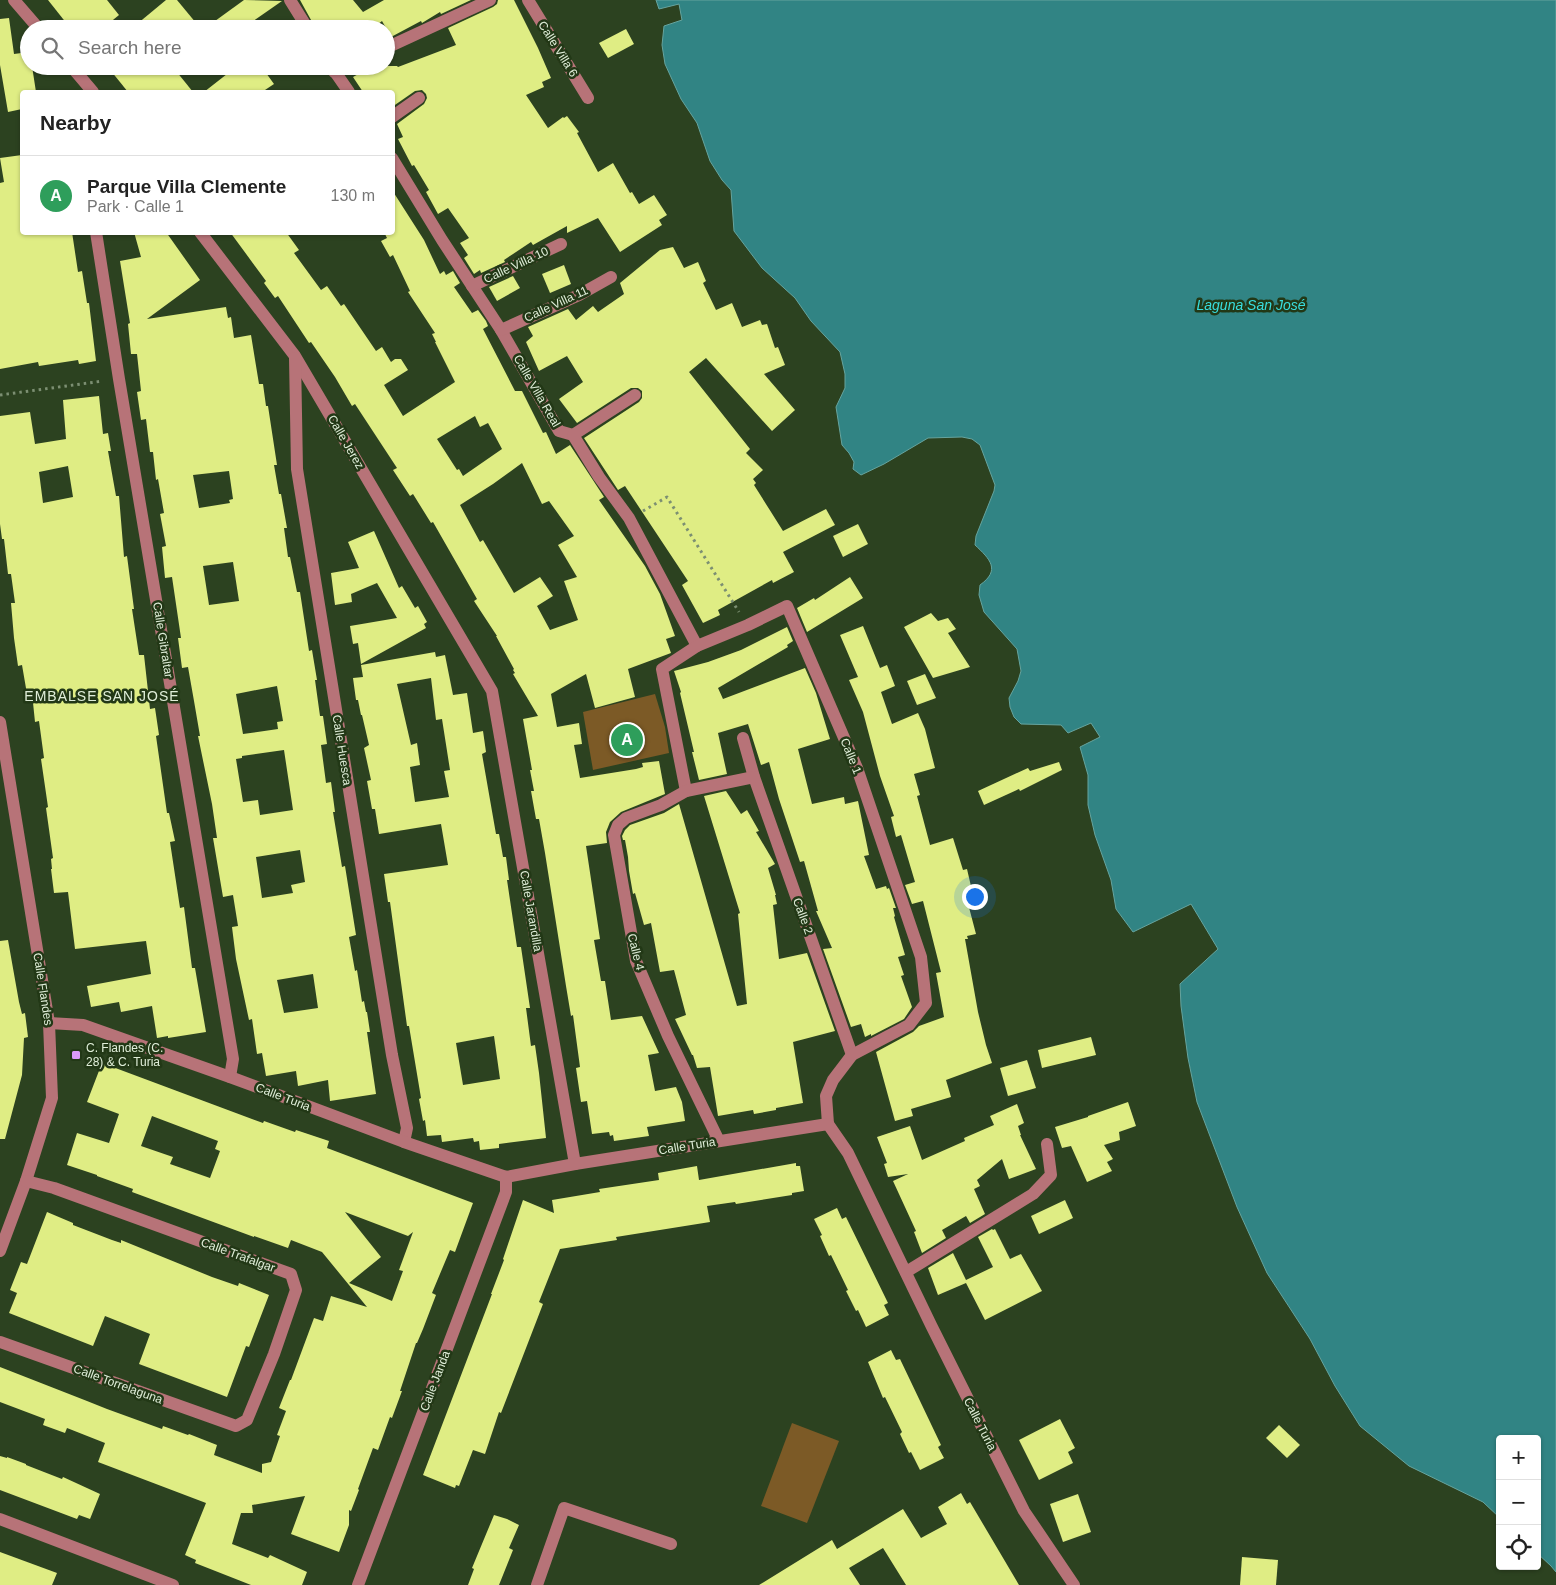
<!DOCTYPE html>
<html lang="en">
<head>
<meta charset="utf-8">
<style>
  :root { --surface:#fff; --page:#f2f2f2; --text:#222; --muted:#767676; --line:#e0e0e0; --accent:#b45309 }
  body { margin:0; font-family:Helvetica,sans-serif; background:var(--page); color:var(--text) }
  .controls { position:absolute; right:15px; bottom:15px; display:grid; overflow:hidden; border-radius:5px; box-shadow:0 1px 4px #0004 }
  .controls button { width:45px; height:45px; display:grid; place-items:center; padding:0; border:0; border-bottom:1px solid var(--line); background:var(--surface); color:var(--text); font:25px sans-serif }
  .you { position:absolute; left:974px; top:896px; width:18px; height:18px; margin:-12px; border:4px solid #fff; border-radius:50%; background:#1a73e8; box-shadow:0 0 0 8px #1a73e833 }
  .badge { display:grid; place-items:center; width:32px; height:32px; border-radius:50%; background:var(--accent); color:#fff; font-size:16px; font-weight:700 }
  .pin { position:absolute; translate:-50% -50%; border:2px solid #fff; box-shadow:0 1px 5px #0006 }
  .list { margin:0; padding:0; list-style:none }
  h2 { display:flex; justify-content:space-between; align-items:center; height:65px; margin:0; padding:0 20px; font-size:21px }
  h2 small { font-size:16px; font-weight:400; color:var(--muted) }
  .list li { display:grid; grid-template-columns:32px 1fr auto; gap:15px; align-items:center; box-sizing:border-box; height:80px; padding:0 20px; border-top:1px solid var(--line) }
  .list b { display:block; font-size:19px; white-space:nowrap }
  .list p { margin:0; font-size:16px; white-space:nowrap; color:var(--muted) }
  .list em { font-size:16px; font-style:normal; color:var(--muted) }
  .icon { flex:none; width:28px; height:28px; fill:none; stroke:currentColor; stroke-width:2; stroke-linecap:round; stroke-linejoin:round }
  .map { position:relative; flex:none; width:1556px; height:1585px; overflow:hidden }
  .search { position:absolute; background:var(--surface); box-shadow:0 1px 4px #0004; left:20px; top:20px; width:375px; height:55px; display:flex; align-items:center; gap:12px; box-sizing:border-box; padding:0 18px; border-radius:28px; color:var(--muted); font-size:19px }
  .panel { position:absolute; background:var(--surface); box-shadow:0 1px 4px #0004; left:20px; top:90px; width:375px; height:145px; border-radius:5px }
  .map>svg:first-child { display:block }
  .green { fill:#7c5a26 }
  .water { fill:#318484; stroke:#66a49e }
  .building { fill:#dfed84; fill-rule:evenodd }
  .lines { fill:none; stroke-linecap:round; stroke-linejoin:round }
  .path { stroke:#7c8f72; stroke-width:3; stroke-dasharray:2.5 4; stroke-linecap:butt }
  .minor { stroke:#b77378; stroke-width:12 }
  .poi-dot { fill:#da9af6; stroke:#223816; stroke-width:2 }
  .labels { text-anchor:middle; stroke-width:5; stroke-linejoin:round; paint-order:stroke }
  .street-label { font-size:12px; fill:#e0eed9; stroke:#223816 }
  .poi-label { font-size:12px; fill:#e0eed9; stroke:#223816; text-anchor:start }
  .water-label { font-size:14px; font-style:italic; fill:#39dede; stroke:#223816 }
  .neighbourhood-label { font-size:14px; letter-spacing:1px; fill:#e0eed9; stroke:#223816 }
</style>
</head>
<body>
<div class="map">
<svg width="1556" height="1585" viewBox="0 0 1556 1585">
  <rect width="100%" height="100%" fill="#2c4220"/>
  <g class="green">
    <path d="M655,694l10,33 4,26 -76,17 -10,-58z"/>
    <path d="M792,1423l47,18 -32,82 -46,-17z"/>
  </g>
  <path class="water" d="M656,0h900v1572l-5,-6 -14,-13v-114h-37v79l-17,-16 -74,-36 -49,-40 -25,-40 -25,-47 -43,-66 -30,-66 -40,-105 -9,-44 -7,-52 -1,-22 38,-35 -27,-45 -58,28 -17,-23 -5,-29 -16,-45 -7,-30v-30l-8,-28 20,-10 -9,-14 -23,10 -7,-8 -40,-1 -7,-7 -4,-10 -1,-9 9,-17 3,-10 -4,-22 -33,-37 -5,-17 1,-10c21,-15 10,-26 -5,-40l1,-9 18,-45 1,-6 -15,-40 -8,-6 -10,-2 -34,1 -44,26 -23,11 -8,-6 1,-7 -5,-9 -7,-8 -6,-38 9,-19v-14l-5,-22 -29,-31 -16,-23 -33,-30 -28,-37 -3,-41 -9,-10 -12,-19 -13,-38 -16,-24 -16,-35 -3,-19 2,-19 18,-6 -3,-16 -20,5z"/>
  <g class="building">
    <path d="M48,0h59l12,15 -17,14h-31z"/>
    <path d="M166,0h11l24,29h-70z"/>
    <path d="M244,0l38,1 -40,28h-38z"/>
    <path d="M300,0h53l10,12 21,-12h87l-30,14 -1,-2 -18,11 -1,-2 -30,16 -9,-16 -10,8h-56z"/>
    <path d="M498,0h16l24,48 13,30 -9,4 2,5 -18,8 22,33 15,-11 1,1 3,-2 12,16 -2,1 21,39 15,-9 17,30 2,-1 7,12 15,-9 13,20 -8,5 3,5 -42,27 -22,-34 -31,15v-7l-34,19 -2,-3 -27,18 1,2 -24,11 -1,-3 -6,4 -10,-16 4,-3 -8,-12 9,-5 -21,-30 -10,6 -12,-22 3,-2 -15,-25 -2,1 -14,-27 5,-2 -6,-13 27,-20 3,-6 -1,-4 -4,-4 -7,1 -23,16v-15h-29l-10,-15 20,-11h24l1,1 58,-22 -8,-17 45,-21 4,-3z"/>
    <path d="M9,18l5,36 15,-2v14h3l4,26h-14v17l-14,3 -8,-47v-46z"/>
    <path d="M626,29l8,15 -26,14 -9,-15z"/>
    <path d="M107,66h65l21,26h-65z"/>
    <path d="M221,66h40l13,18 -12,8h-58l23,-18z"/>
    <path d="M22,155v77h50l6,40 4,-1 5,32h2l7,58 -17,3 -1,-4 -39,6 -1,-4 -38,7v-186l4,-1 -4,-24z"/>
    <path d="M392,190l32,50 16,34 4,-3 2,4 7,-4 7,12 -6,4 18,26 6,-3 8,11 2,5 -5,3 32,62h7l21,42 3,-1 10,22 14,-9 34,52 -5,3 46,66 15,28 15,42 -9,3 5,14 -43,16 7,28 -40,11 -9,-34 -35,20 6,33 22,-4 3,21 -8,1 6,33 56,-9 7,-2 -1,-4 17,-2 6,33 -44,18 -11,10 -4,10 1,11 -21,3 14,93 -6,1 7,41h4l6,39 31,-4 17,37 -11,2 7,36 21,-4 6,15 3,19 -38,6 2,9 -35,5 -1,-6 -3,1 -1,-4 -17,2 -5,-33 -6,1 -5,-34 4,-1 -7,-52 -2,1 -5,-30 -21,-133 -6,-34h-3l-5,-28h3l-4,-21h2l-9,-51 15,-3 -25,-42 2,-1 -2,-3 1,-1 -18,-33h1l-23,-35 3,-2 -44,-77 -2,1 -18,-29 -3,2 -17,-26 4,-2 -42,-64 -3,2 -17,-29 -24,-35 -2,1 -31,-47 -3,2 -11,-15 2,-2 -36,-49h56l13,18 -5,3 27,37 6,-4 14,20 3,-2 32,47 6,-4 9,15 4,-3h6l7,11 -24,15 19,31 52,-34 -20,-40h1l-4,-8 3,-1 -27,-41 2,-1 -17,-36 -3,2 -9,-16 6,-3 -3,-6h8zM475,416l5,11 8,-4 14,26 -39,27 -4,-7 -2,1 -20,-31zM522,463l20,41 7,-3 25,35 -16,9 19,32 -13,4 14,39 -28,10 -13,-24 16,-10 -13,-19 -26,16 -31,-53 -3,2 -20,-37 33,-21z"/>
    <path d="M134,232h32l34,48 -53,39 79,-12 2,11 3,-1 3,21 17,-3 8,49h4l3,22h2l9,59h-3l5,29h2l6,34h-3l4,29h2l7,35h3l9,59 3,-1 5,30h-2l5,36h3l4,28 -6,1 5,38 5,-1 4,30h-2l9,55 3,-1 11,69 -7,2 6,34 2,-1 5,32 2,-1 2,11h1l3,20h-3l9,62 -46,7 -2,-21 -30,6 -2,-15 -30,5 -4,-23 -5,1 -5,-35 -3,1 -13,-61 -4,-32 6,-1 -5,-31 -10,2 -10,-59h4l-5,-34 -14,-68h2l-6,-35 -6,-34 -6,1 -4,-30h3l-9,-61 -7,1 -3,-31 4,-1 -6,-32 4,-1 -6,-34 -2,1 -3,-28h-3l-4,-33 -5,1 -4,-28 4,-1 -4,-37h-6l-3,-30 2,-1 -10,-62 21,-4zM229,471l4,28 -4,1 1,3 -31,5 -6,-33zM233,562l6,39 -30,4 -6,-39zM277,686l6,35 -6,1 1,7 -35,5 -7,-40zM284,750l9,60 -33,5 -2,-15 -15,2 -7,-43 6,-1v-2zM300,850l5,32 -14,3 2,8 -31,5 -6,-41zM313,974l5,34 -34,5 -7,-33z"/>
    <path d="M673,247l11,21 14,-6 8,19 -3,2 13,27 16,-7 10,24 18,-7 2,5 5,-1 8,24 3,-1 7,18 -21,9 31,36 -23,21 -66,-73 -17,14 61,77 -4,4 17,17 -10,9 3,4 -2,2 29,46 43,-22 9,16 -52,27 11,20 -21,11 -1,-3 -54,30 2,5 -17,8 -21,-38 6,-4 -63,-95 -7,4 -34,-52 55,-36 3,-4v-7l-4,-3h-7l-54,35 -18,-24 24,-17 -16,-26 -28,15 -13,-29 7,-6 -5,-9 40,-18 8,11 17,-14 5,6 26,-18 -4,-11 40,-33z"/>
    <path d="M564,265l7,19 -21,9 -8,-19z"/>
    <path d="M513,276l7,12 -23,13 -8,-14z"/>
    <path d="M99,396l4,38 5,-1 3,18h-3l8,45h3l5,61 3,-1 7,53h-2l7,46h5l6,54 5,-1 4,27 -3,1 11,77h2l6,28 -5,1 10,66 4,-1 8,61h3l11,64 -38,6v-2l-11,2 -5,-32 -31,6 -2,-10 -28,5 -4,-21 64,-12 -5,-33 -71,8 -7,-57 -14,1 -3,-24h1l-1,-10 2,-1 -7,-50 2,-1 -7,-48 3,-1 -5,-37 -4,1 -3,-29 -5,1 -5,-29 -4,1 -4,-28 -3,-35h4l-4,-29h-3l-4,-35h-2l-2,-15v-108l30,-4 5,32 31,-5 -3,-39zM68,466l5,31 -30,6 -4,-31z"/>
    <path d="M858,524l10,20 -25,13 -10,-21z"/>
    <path d="M374,531l25,57 3,-2 13,22 3,-2 9,16 -3,2 2,4 -65,36 -3,-21 -5,1 -3,-18 47,-8 -20,-35 -26,11 1,8 -17,3 -4,-32 28,-5 -11,-26z"/>
    <path d="M850,577l13,21 -56,34 -10,-24 17,-10 1,2z"/>
    <path d="M931,613l7,8 10,-3 8,11 -8,4 22,34 -37,11 -29,-51z"/>
    <path d="M863,626l17,42 7,-3 8,21 -14,6 11,32 26,-11 7,16 10,39 -21,6 6,21 -3,1 13,49 23,-7 10,32 4,-1 6,26 -7,1 10,38 -9,2 1,3h-3l13,73 8,33 6,18 -46,17 5,17 -40,12 2,7 -18,5 -19,-69 37,-20 6,-6 25,-9 -8,-44 5,-1 -18,-71 -11,3 -7,-19 10,-3 -14,-47 -5,2 -5,-20 3,-1 -14,-40 -17,-64 -14,-32 9,-3 -18,-42z"/>
    <path d="M787,627l6,14 -6,4 1,2 -70,41 5,11 82,-31 11,25 14,46 -32,10 14,55 32,-7 1,7 13,-3 11,54 -5,1 12,33 10,-3 1,3 2,-1 7,20h-3l2,8 -1,1 11,38 -7,2 6,18 -3,1 11,31 -8,12 -33,17v-2l-6,3 -4,-13 -10,3 -28,-78 9,-1 -16,-37h2l-14,-50 -4,1 -21,-63 -10,-37 -8,3 -13,-41 -30,9 9,41 -28,6 -7,-28h2l-14,-59 1,-1 -7,-21 34,-9 33,-12z"/>
    <path d="M435,652l1,5 9,-2 8,40 14,-2 6,40 10,-2 3,21 -4,2 14,80h3l4,23h3l3,23h-2l10,67h4l9,61h-4l5,38 4,-1 4,28 7,65 -47,6v4l-19,2 -1,-9 -5,1 -1,-4 -31,4 -1,-7 -14,1 -2,-16 -2,1 -4,-22 2,-1 -12,-72h-2l-17,-124h-2l-4,-28 64,-9 -7,-41 -62,10 -4,-25h-3l-5,-28 4,-1 -7,-32 5,-3 -7,-30h-1l-3,-15h-2l-3,-22 10,-1 -2,-12zM431,678l5,42 6,-1 8,51 -6,1 5,26 -34,5 -5,-35 10,-2 -3,-22 -6,2 -14,-61zM494,1036l6,43 -37,6 -7,-42z"/>
    <path d="M925,674l11,24 -19,7 -10,-24z"/>
    <path d="M1059,762l3,8 -42,21 -1,-2 -35,16 -6,-14 50,-23 2,3z"/>
    <path d="M726,791l15,23 6,-4 12,21 -3,1 19,32 -7,4 8,27h-1l2,9 -4,1 6,54 28,-6 28,78 -42,11 10,61 -27,5v2l-22,4 -1,-4 -35,6 -8,-49 -13,1 -4,-13h-1l-17,-36 11,-4 -12,-45 -14,2 -9,-49 -7,2 -9,-32 -2,1 -4,-23 -1,-14 -3,-17h-2l-1,-4 3,-6 5,-5 34,-12 15,-9 58,202 10,-2 -9,-90 2,-1 -36,-117z"/>
    <path d="M8,940l11,62 3,12 3,-1 3,24 -4,1 -2,37 -17,64h-5v-198z"/>
    <path d="M1091,1037l5,18 -54,13 -4,-18z"/>
    <path d="M1027,1060l9,28 -28,8 -8,-28z"/>
    <path d="M102,1063l161,60 1,-2 31,11 1,-2 33,11 -2,7 146,55 -18,49 -5,-2 -18,43 4,2 -13,34 -6,14h-1l-16,48h2l-10,27 -2,-1 -12,33 -5,-2 -15,41 1,1 -8,21 -2,-1v15l-10,27 -48,-18 14,-38 -53,9 1,8h-12l-9,31 36,14 2,-3 37,17 -5,13h-51l-56,-22 1,-3 -11,-5 21,-52 -108,-41 7,-19 -38,-15 -2,5 -22,-8 2,-6 -45,-17v-35l87,34 20,8 55,20 1,-3 25,9 1,-1 28,11 -3,10 48,18v-9l9,-2 9,-26 -3,-1 9,-24 -7,-3 11,-28h1l23,-62 9,3 8,-25 36,11 -45,-55 -31,-12 -3,8 -34,-12v1l-122,-45 1,-3 -36,-13v-1l-30,-10 10,-32 32,10 10,-29 -32,-12zM152,1116l66,25 -3,8 5,2 -10,27 -40,-14 3,-7 -32,-11zM345,1212l63,24 5,-4 -14,38 4,1 -11,30 -43,-18 32,-26z"/>
    <path d="M1128,1102l8,24 -17,6 1,8 -16,5 9,14 -6,3 5,9 -25,11 -16,-36 -9,2 -7,-21 33,-10v-1z"/>
    <path d="M1017,1104l7,19 -6,3 3,9h-1l16,34 -27,10 -7,-20 -25,21 3,6 -6,3 11,25 -15,9 -4,-7 -24,14 4,8 -24,15 -8,-21 2,-1 -23,-50 15,-7 -20,3 -4,-13 3,-1 -10,-26 33,-11 12,34 43,-19 -1,-3 30,-13 -4,-9z"/>
    <path d="M796,1163v3h4l4,25 -12,2v2l-31,5 -25,4 -1,-2 -28,4 3,16 -94,15 1,3 -57,9 -21,53 4,2 -42,109 -2,-1 -14,42 -12,-4 -14,36 -3,-1 -1,3 -32,-13 69,-181h-1l13,-34 -1,-1 20,-59 31,13 -2,-13 48,-8 -1,-3 60,-9 -1,-7 39,-7 2,14z"/>
    <path d="M1065,1200l8,18 -34,16 -8,-18z"/>
    <path d="M837,1208l5,11 4,-2 42,86 -4,2 5,10 -23,12 -8,-17 -2,1 -10,-20 2,-1 -17,-35 -2,1 -9,-20 2,-1 -8,-16z"/>
    <path d="M47,1212l26,11v2l39,15 9,3v-3l91,37 26,9 1,-3 30,12 -20,52 -3,-1 -19,51 -88,-33 11,-30 -45,-18 -12,30 -84,-33 8,-20 -7,-3 11,-28 6,2z"/>
    <path d="M992,1229l1,1 2,-1 15,30 11,-5 21,37 -57,29 -19,-37 -28,12 -10,-27 25,-15 13,27 27,-13 -15,-30z"/>
    <path d="M891,1350l5,10 4,-1 41,86 -3,2 6,11 -24,12 -9,-18 -2,1 -9,-19 2,-2 -17,-35 -2,1 -15,-36z"/>
    <path d="M1060,1419l15,29 -7,4 5,11 -34,17 -20,-40z"/>
    <path d="M1279,1425l21,20 -13,13 -21,-20z"/>
    <path d="M0,1456l7,2v-1l19,7v1l36,14 1,-2 37,17 -10,25 -11,-4 -2,4 -77,-29z"/>
    <path d="M961,1493l6,11 3,-2 49,83h-113l-23,-37 -34,20 11,17h-101l73,-45 5,9 66,-40 18,29 26,-14 -9,-17z"/>
    <path d="M1078,1494l13,38 -28,10 -13,-38z"/>
    <path d="M494,1515l13,4 12,6 -10,23 4,2 -14,35h-31l6,-16 -2,-1z"/>
    <path d="M0,1552l57,21 -5,12h-52z"/>
    <path d="M1242,1557l36,3 -2,25h-36z"/>
  </g>
  <g class="lines">
    <g class="path">
      <path d="M0,395l103,-14"/>
      <path d="M643,511l24,-14 72,115"/>
    </g>
    <g class="minor">
      <path d="M14,0l25,29"/>
      <path d="M290,0l18,29"/>
      <path d="M528,0l60,98"/>
      <path d="M386,48l104,-48"/>
      <path d="M71,66l22,26"/>
      <path d="M331,66l18,26"/>
      <path d="M334,72l11,-6"/>
      <path d="M392,117l27,-19"/>
      <path d="M392,158l50,82 59,90 58,101 14,4 26,42 30,41 68,128"/>
      <path d="M96,232l23,147 114,680 -3,18"/>
      <path d="M200,232l95,124 197,335 83,473"/>
      <path d="M472,286l89,-42"/>
      <path d="M501,330l78,-35 32,-18"/>
      <path d="M295,358l2,111 95,586 15,73 -3,14"/>
      <path d="M573,435l62,-40"/>
      <path d="M0,722l49,301 3,75 -26,83 -26,70"/>
      <path d="M743,738l11,39 98,278"/>
      <path d="M686,791l-24,-122 35,-23 51,-21 39,-19 70,162 64,189 5,46 -17,22 -57,30 -19,25 -7,16 2,28"/>
      <path d="M49,1023l34,2 147,52 174,65 102,35 69,-13 253,-40 20,29 83,172 93,186 50,74"/>
      <path d="M719,1141l-51,-105 -32,-75 -22,-126 4,-10 8,-7 35,-13 25,-14 68,-14"/>
      <path d="M906,1272l127,-78 18,-19 -4,-31"/>
      <path d="M0,1342l236,84 11,-6 27,-66 22,-64 -5,-16 -237,-86 -28,-7"/>
      <path d="M0,1519l173,66"/>
      <path d="M358,1585l148,-393v-15"/>
      <path d="M537,1585l27,-77 107,36"/>
    </g>
  </g>
  <rect class="poi-dot" x="71" y="1050" width="10" height="10" rx="2.5"/>
  <g class="labels">
    <g class="street-label">
      <text transform="translate(558 49) rotate(58)" y="4">Calle Villa 6</text>
      <text transform="translate(516 265) rotate(-25)" y="4">Calle Villa 10</text>
      <text transform="translate(556 304) rotate(-25)" y="4">Calle Villa 11</text>
      <text transform="translate(537 391) rotate(60)" y="4">Calle Villa Real</text>
      <text transform="translate(346 442) rotate(60)" y="4">Calle Jerez</text>
      <text transform="translate(163 640) rotate(81)" y="4">Calle Gibraltar</text>
      <text transform="translate(342 750) rotate(81)" y="4">Calle Huesca</text>
      <text transform="translate(851 756) rotate(68)" y="4">Calle 1</text>
      <text transform="translate(531 911) rotate(80)" y="4">Calle Jarandilla</text>
      <text transform="translate(803 916) rotate(70)" y="4">Calle 2</text>
      <text transform="translate(636 952) rotate(76)" y="4">Calle 4</text>
      <text transform="translate(43 989) rotate(81)" y="4">Calle Flandes</text>
      <text transform="translate(283 1097) rotate(21)" y="4">Calle Turia</text>
      <text transform="translate(687 1146) rotate(-9)" y="4">Calle Turia</text>
      <text transform="translate(238 1255) rotate(20)" y="4">Calle Trafalgar</text>
      <text transform="translate(435 1381) rotate(-69)" y="4">Calle Janda</text>
      <text transform="translate(118 1384) rotate(20)" y="4">Calle Torrelaguna</text>
      <text transform="translate(980 1424) rotate(63)" y="4">Calle Turia</text>
    </g>
    <g class="poi-label">
      <text x="86" y="1052">C. Flandes (C.<tspan x="86" dy="14">28) &amp; C. Turia</tspan></text>
    </g>
    <g class="water-label">
      <text x="1251" y="310">Laguna San José</text>
    </g>
    <g class="neighbourhood-label">
      <text x="102" y="701">EMBALSE SAN JOSÉ</text>
    </g>
  </g>
</svg>
<div class="controls">
<button>+</button>
<button>−</button>
<button><svg class="icon" aria-label="locate" viewBox="0 0 24 24"><circle cx="12" cy="12" r="6"/><path d="M12 2v4M12 18v4M2 12h4M18 12h4"/></svg></button>
</div>
<div class="you"></div>
<div class="pin badge" style="left:627px;top:740px;background:#2e9e5b">A</div>
<div class="search"><svg class="icon" aria-label="search" viewBox="0 0 24 24"><circle cx="10" cy="10" r="6"/><path d="M15 15l6 6"/></svg>Search here</div>
<section class="panel">
<h2>Nearby<small></small></h2>
<ul class="list">
<li><span class="badge" style="background:#2e9e5b">A</span><div><b>Parque Villa Clemente</b><p>Park · Calle 1</p></div><em>130 m</em></li>
</ul>
</section>
</div>
</body>
</html>
